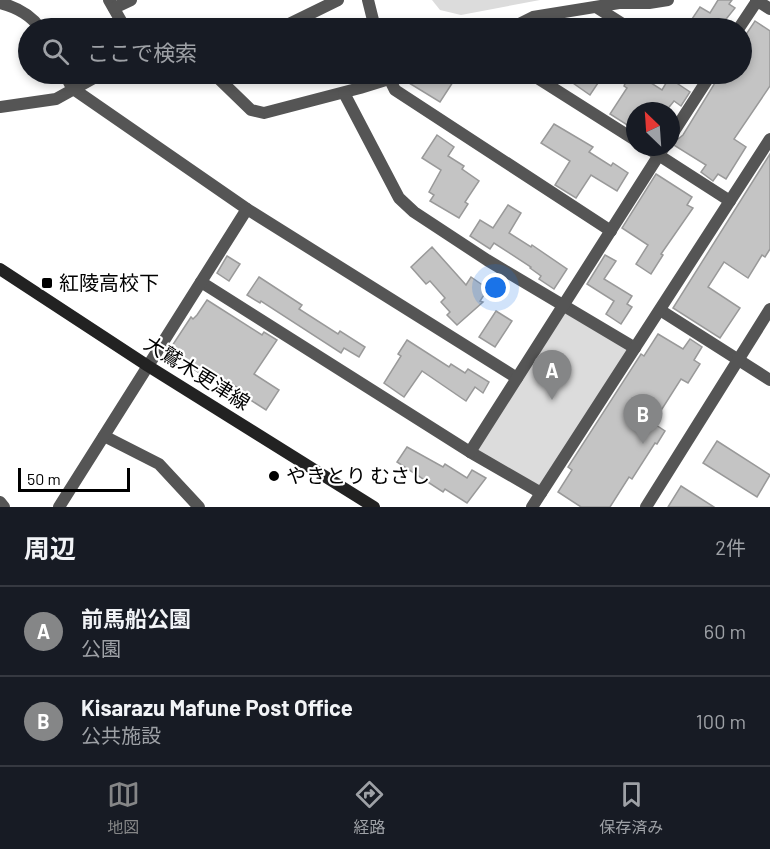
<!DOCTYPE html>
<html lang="ja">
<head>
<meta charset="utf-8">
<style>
  :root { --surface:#171b24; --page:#242831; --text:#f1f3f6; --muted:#9ea1a6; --line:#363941; --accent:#858687 }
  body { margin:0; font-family:Barlow,"Noto Sans JP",sans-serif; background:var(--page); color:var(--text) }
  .compass { position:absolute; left:626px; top:102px; width:54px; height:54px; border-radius:50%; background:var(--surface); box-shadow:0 3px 9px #0003; rotate:335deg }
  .scale { position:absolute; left:18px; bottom:15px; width:112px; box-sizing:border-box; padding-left:6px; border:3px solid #000; border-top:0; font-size:16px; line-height:21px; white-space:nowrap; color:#000; -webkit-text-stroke:4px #fff; paint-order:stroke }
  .you { position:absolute; left:496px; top:288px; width:21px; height:21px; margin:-15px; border:4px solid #fff; border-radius:50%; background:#1a73e8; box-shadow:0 0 0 9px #1a73e833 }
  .badge { display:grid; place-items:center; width:39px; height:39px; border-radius:50%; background:var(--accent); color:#fff; font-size:20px; font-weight:700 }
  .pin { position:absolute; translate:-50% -50px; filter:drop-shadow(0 2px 3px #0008) }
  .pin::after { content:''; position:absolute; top:32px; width:21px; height:18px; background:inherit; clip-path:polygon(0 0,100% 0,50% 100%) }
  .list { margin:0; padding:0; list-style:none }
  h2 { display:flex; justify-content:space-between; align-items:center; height:78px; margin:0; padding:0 24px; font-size:26px }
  h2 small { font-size:20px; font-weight:400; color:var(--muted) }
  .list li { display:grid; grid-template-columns:39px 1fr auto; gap:18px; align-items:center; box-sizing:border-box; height:90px; padding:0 24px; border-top:2px solid var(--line) }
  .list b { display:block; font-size:22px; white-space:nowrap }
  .list p { margin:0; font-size:20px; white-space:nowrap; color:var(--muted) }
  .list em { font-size:20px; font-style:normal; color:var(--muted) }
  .icon { flex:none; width:33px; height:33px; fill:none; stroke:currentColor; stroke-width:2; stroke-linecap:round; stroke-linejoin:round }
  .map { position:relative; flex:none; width:770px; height:507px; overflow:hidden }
  .search { position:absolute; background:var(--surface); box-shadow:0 3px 9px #0003; left:18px; right:18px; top:18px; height:66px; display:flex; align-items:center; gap:15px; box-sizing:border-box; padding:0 21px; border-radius:33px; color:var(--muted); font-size:22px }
  .sheet { height:258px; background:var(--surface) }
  nav { display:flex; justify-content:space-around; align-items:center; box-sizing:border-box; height:84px; border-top:2px solid var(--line); background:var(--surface); font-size:16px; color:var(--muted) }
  nav a { display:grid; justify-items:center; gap:3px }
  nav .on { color:var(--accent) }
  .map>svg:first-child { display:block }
  .green { fill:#dcdcdc }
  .building { fill:#c4c4c4; stroke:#999; stroke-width:1.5 }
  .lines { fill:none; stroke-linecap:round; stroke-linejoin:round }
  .minor { stroke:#555; stroke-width:12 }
  .tertiary { stroke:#555; stroke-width:12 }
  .secondary { stroke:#222; stroke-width:12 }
  .poi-dot { fill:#000; stroke:#fff; stroke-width:2 }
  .labels { text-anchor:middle; stroke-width:4.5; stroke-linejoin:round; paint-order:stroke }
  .poi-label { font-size:20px; fill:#000; stroke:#fff; text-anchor:start }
  .street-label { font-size:20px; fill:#000; stroke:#fff }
</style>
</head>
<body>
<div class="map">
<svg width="770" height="507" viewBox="0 0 770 507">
  <rect width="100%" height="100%" fill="#fff"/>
  <g class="green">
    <path d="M432,0h108l-79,15 -21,-5z"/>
    <path d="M564,312l65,38 -89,138 -65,-38z"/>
  </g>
  <g class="building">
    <path d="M718,0h14l-3,4 6,4 -16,20h-33l14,-21 10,6z"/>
    <path d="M755,21l15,10v55l-36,53 12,8 -20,32 -8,-5 -5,7 -12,-9 5,-7 -34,-21 11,-9 35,-57 1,-4h22v-32z"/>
    <path d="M415,74h25l13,8 -13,20 -31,-19z"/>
    <path d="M560,74h44l-14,21z"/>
    <path d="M608,74h29l25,16 7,-12 21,14 -9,14 -7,-5 -8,10h-31v19l-25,-16 17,-26 -3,-2 1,-2z"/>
    <path d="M554,124l39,23 -4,5 22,14 2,-3 15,10 -11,18 -26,-16 -15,23 -21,-13 15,-24 -29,-18z"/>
    <path d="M437,135l17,12 -6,9 16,10 -2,3 17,12 -14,21 3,2 -9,14 -29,-17 4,-6 -5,-3 12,-22 -19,-12z"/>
    <path d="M770,154v95l-5,8 -3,-2 -14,23 -24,-16 -16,25 32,21 -20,30 -47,-30z"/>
    <path d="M656,174l36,23 -5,8 6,3 -32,46 2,1 -12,19 -15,-10 12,-19 -26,-17z"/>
    <path d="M508,205l13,8 -12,20 22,14 1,-2 35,24 -13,20 -15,-10 2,-3 -11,-8 1,-1 -37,-24 -4,6 -20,-13 10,-16 13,8z"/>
    <path d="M432,247l34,38 5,-8 17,12 -8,12 3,1 -26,23 -10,-10 3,-3 -9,-10 4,-4 -15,-17 -4,3 -15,-17z"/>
    <path d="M605,255l11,6 -12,18 28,17 -5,8 5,3 -11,17 -15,-10 8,-13 -27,-17z"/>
    <path d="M227,256l13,8 -11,17 -12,-8z"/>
    <path d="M259,277l43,28 -3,4 39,25 2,-3 25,16 -6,10 -15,-9 -3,5 -80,-52 -1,2 -13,-8z"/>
    <path d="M207,300l55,35 2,-3 13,8 -23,34 25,16 -13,20 -17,-11 2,-3 -33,-21 -5,7 -45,-30 23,-35 2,2 4,-4z"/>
    <path d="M496,311l16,10 -17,26 -16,-10z"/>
    <path d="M658,334l25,15 7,-10 12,8 -8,13 6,4 -12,19 -7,-4 -28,44 12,8 -8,13 -2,-1 -23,36 -3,-2 -19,30h-29l-23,-15 14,-22 -4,-3 73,-113 3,2z"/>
    <path d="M407,340l42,27 2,-3 14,9 3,-4 21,13 -6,11 -8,-6 -9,14 -44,-30 -18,26 -20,-14 17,-27 -3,-2z"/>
    <path d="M717,441l53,34 -13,22 -54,-34z"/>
    <path d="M407,447l36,20 2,-3 22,14 5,-8 14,8 -19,25 -22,-14 -2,3 -46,-30z"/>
    <path d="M681,486l33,21h-46z"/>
  </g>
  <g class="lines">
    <g class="minor">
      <path d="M109,0l16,28"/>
      <path d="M368,0l7,28"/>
      <path d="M756,0l14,9"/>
      <path d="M0,3c16,4 30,11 40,25"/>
      <path d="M596,7l33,21"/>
      <path d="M114,8l17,-8"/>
      <path d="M281,28l57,-28"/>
      <path d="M511,28l22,-11 86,-14h30l19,-3"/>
      <path d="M739,28l18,-27"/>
      <path d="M65,74l7,14 175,121 270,169"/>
      <path d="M210,74l7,3 34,33 13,3 96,-25 29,-9 9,-5"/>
      <path d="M387,74l8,16 216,141"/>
      <path d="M531,74l104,66"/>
      <path d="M344,93l55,105 15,14 73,48 148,88"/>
      <path d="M0,107l56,-8 45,-25"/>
      <path d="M671,136l40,-62"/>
      <path d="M646,147l84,54"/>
      <path d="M201,282l269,170 71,41"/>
      <path d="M660,310l110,70"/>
      <path d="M104,436l55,28 40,43"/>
      <path d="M470,452l194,-305"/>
      <path d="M59,507l188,-298"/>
      <path d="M532,507l238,-368"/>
    </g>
    <g class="tertiary">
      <path d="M0,502l4,5"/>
      <path d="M646,507l124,-198"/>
    </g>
    <path class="secondary" d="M0,269l148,97 226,141"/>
  </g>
  <g class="poi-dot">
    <rect x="41" y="277" width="12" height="12" rx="3"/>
    <circle cx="274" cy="476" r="6"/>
  </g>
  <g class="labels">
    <g class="poi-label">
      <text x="59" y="290">紅陵高校下</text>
      <text x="286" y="483">やきとり むさし</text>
    </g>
    <g class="street-label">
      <text transform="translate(197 373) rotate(32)" y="7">大鷲木更津線</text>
    </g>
  </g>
</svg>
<svg class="compass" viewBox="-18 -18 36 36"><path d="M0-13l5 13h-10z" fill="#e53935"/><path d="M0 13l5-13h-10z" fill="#9ea1a6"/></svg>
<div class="scale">50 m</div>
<div class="you"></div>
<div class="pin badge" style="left:552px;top:400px">A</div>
<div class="pin badge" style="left:643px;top:444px">B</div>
<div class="search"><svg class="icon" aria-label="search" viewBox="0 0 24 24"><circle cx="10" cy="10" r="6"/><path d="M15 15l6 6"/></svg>ここで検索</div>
</div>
<section class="sheet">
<h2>周辺<small>2件</small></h2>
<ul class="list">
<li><span class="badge">A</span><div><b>前馬船公園</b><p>公園</p></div><em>60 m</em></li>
<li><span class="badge">B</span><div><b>Kisarazu Mafune Post Office</b><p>公共施設</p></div><em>100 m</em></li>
</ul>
</section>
<nav>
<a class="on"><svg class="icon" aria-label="map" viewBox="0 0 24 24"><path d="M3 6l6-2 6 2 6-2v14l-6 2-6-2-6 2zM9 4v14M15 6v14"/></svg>地図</a>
<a><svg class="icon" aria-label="directions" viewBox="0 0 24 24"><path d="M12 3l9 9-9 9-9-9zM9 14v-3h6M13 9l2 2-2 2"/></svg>経路</a>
<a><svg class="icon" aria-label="saved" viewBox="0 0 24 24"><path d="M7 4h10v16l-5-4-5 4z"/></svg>保存済み</a>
</nav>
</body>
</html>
